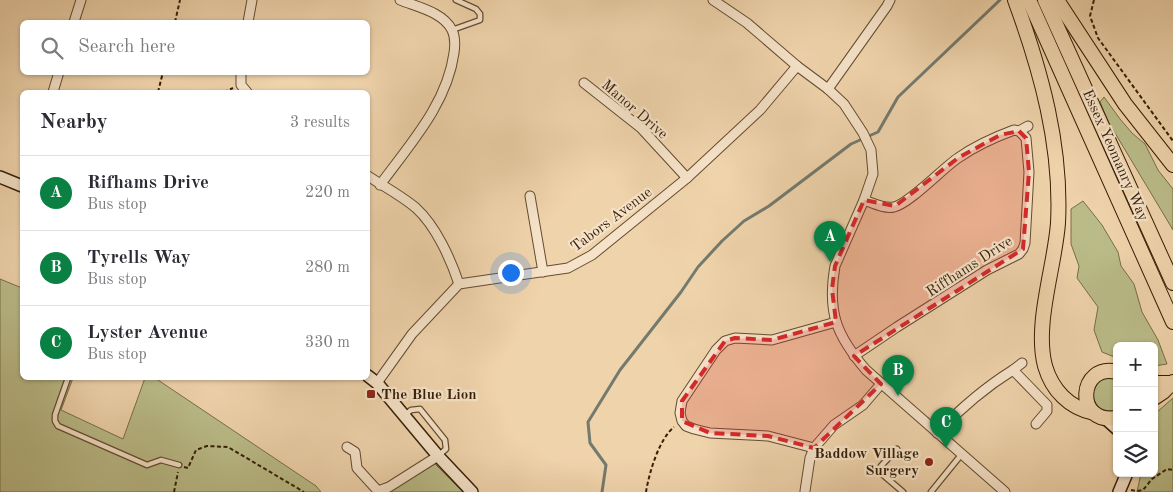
<!DOCTYPE html>
<html lang="en">
<head>
<meta charset="utf-8">
<style>
  :root { --surface:#fff; --page:#f7f7f7; --text:#2b2b33; --muted:#7c7c81; --line:#e1e1e2; --accent:#0b8043 }
  body { margin:0; font-family:"Old Standard TT",serif; background:var(--page); color:var(--text) }
  .controls { position:absolute; right:15px; bottom:15px; display:grid; overflow:hidden; border-radius:8px; box-shadow:0 1px 4px #0004 }
  .controls button { width:45px; height:45px; display:grid; place-items:center; padding:0; border:0; border-bottom:1px solid var(--line); background:var(--surface); color:var(--text); font:25px sans-serif }
  .you { position:absolute; left:510px; top:272px; width:18px; height:18px; margin:-12px; border:4px solid #fff; border-radius:50%; background:#1a73e8; box-shadow:0 0 0 8px #1a73e833 }
  .badge { display:grid; place-items:center; width:32px; height:32px; border-radius:50%; background:var(--accent); color:#fff; font-size:16px; font-weight:700 }
  .pin { position:absolute; translate:-50% -41px; filter:drop-shadow(0 1px 2px #0008) }
  .pin::after { content:''; position:absolute; top:26px; width:18px; height:15px; background:inherit; clip-path:polygon(0 0,100% 0,50% 100%) }
  .list { margin:0; padding:0; list-style:none }
  h2 { display:flex; justify-content:space-between; align-items:center; height:65px; margin:0; padding:0 20px; font-size:21px }
  h2 small { font-size:16px; font-weight:400; color:var(--muted) }
  .list li { display:grid; grid-template-columns:32px 1fr auto; gap:15px; align-items:center; box-sizing:border-box; height:75px; padding:0 20px; border-top:1px solid var(--line) }
  .list b { display:block; font-size:19px; white-space:nowrap }
  .list p { margin:0; font-size:16px; white-space:nowrap; color:var(--muted) }
  .list em { font-size:16px; font-style:normal; color:var(--muted) }
  .icon { flex:none; width:28px; height:28px; fill:none; stroke:currentColor; stroke-width:2; stroke-linecap:round; stroke-linejoin:round }
  .map { position:relative; flex:none; width:1173px; height:492px; overflow:hidden }
  .search { position:absolute; background:var(--surface); box-shadow:0 1px 4px #0004; left:20px; top:20px; width:350px; height:55px; display:flex; align-items:center; gap:12px; box-sizing:border-box; padding:0 18px; border-radius:8px; color:var(--muted); font-size:19px }
  .panel { position:absolute; background:var(--surface); box-shadow:0 1px 4px #0004; left:20px; top:90px; width:350px; height:290px; border-radius:8px }
  .map>svg:first-child { display:block }
  .green { fill:#babc88; stroke:#786e48 }
  .lines { fill:none; stroke-linecap:round; stroke-linejoin:round }
  .stream { stroke:#747a6e; stroke-width:3 }
  .lane-casing { stroke:#644c30; stroke-width:7 }
  .street-casing { stroke:#644c30; stroke-width:11 }
  .secondary-casing { stroke:#361f07; stroke-width:14 }
  .primary-casing { stroke:#361f07; stroke-width:16 }
  .path { stroke:#361f07; stroke-width:2; stroke-dasharray:4 2.5; stroke-linecap:butt }
  .lane { stroke:#f5e2c8; stroke-width:4.5 }
  .street { stroke:#f5e2c8; stroke-width:9 }
  .secondary { stroke:#f5e2c8; stroke-width:11 }
  .primary { stroke:#efd3ab; stroke-width:14 }
  .marked { fill:#d62828; fill-opacity:0.2; stroke:#d62828; stroke-width:4; stroke-dasharray:10 6; stroke-linejoin:round }
  .poi-dot { fill:#8f2418; stroke:#f5e2c8; stroke-width:2 }
  .labels { text-anchor:middle; stroke-width:4.5; stroke-linejoin:round; paint-order:stroke }
  .street-label { font-size:15px; fill:#361f07; stroke:#f5e2c8 }
  .poi-label { font-size:15px; font-weight:bold; fill:#361f07; stroke:#f5e2c8; text-anchor:start }
</style>
</head>
<body>
<div class="map">
<svg width="1173" height="492" viewBox="0 0 1173 492">
  <rect width="100%" height="100%" fill="#efd3ab"/>
  <filter id="stains"><feTurbulence type="fractalNoise" baseFrequency=".004" numOctaves="4"/><feColorMatrix values="0 0 0 0 .2 0 0 0 0 .09 0 0 0 0 .02 0 0 0 .5 -.17"/></filter>
  <radialGradient id="worn" r=".72"><stop offset=".6" stop-color="#630" stop-opacity="0"/><stop offset="1" stop-color="#630" stop-opacity=".3"/></radialGradient>
  <g class="green">
    <path d="M1104,97l16,22 12,14 13,11 13,26 15,19v41l-64,-107 -9,-21z"/>
    <path d="M1083,201l19,24 16,27 3,14 13,18 8,28 16,28 9,24 -13,2v-20h-37v12l-15,-6 -8,-22 4,-23 -21,-29 2,-12 -8,-22v-35z"/>
    <path d="M0,279l22,9v90h51l-12,32 62,29 22,-61h10l161,108 5,6h-321z"/>
    <path d="M1117,376v35c-16,1 -22,-4 -25,-19l7,-13z"/>
    <path d="M1173,398v94h-36l4,-19h13v-55l3,-6z"/>
    <path d="M435,464l28,28h-75z"/>
  </g>
  <g class="lines">
    <path class="stream" d="M602,492l4,-27 -16,-22 -2,-21 32,-52 61,-78 17,-25 24,-26 22,-20 25,-15 82,-62 27,-12 20,-35 102,-97"/>
    <defs>
      <g id="lane">
        <path d="M452,30l28,-10v-6l-4,-5 -20,-9"/>
        <path d="M68,378l-13,37v6l3,5 89,39 14,-5 18,5"/>
        <path d="M405,415l6,-5 9,-1 25,31 1,9 -8,7"/>
        <path d="M897,449l-16,17 -1,3 2,5 21,18"/>
        <path d="M931,492l30,-37"/>
      </g>
      <g id="street">
        <path d="M713,0l34,23 50,43 31,23 16,15 19,29 8,17 2,24 -9,26 -29,66c-8,46 1,69 31,104l139,122"/>
        <path d="M74,22l7,-22"/>
        <path d="M248,22l4,-22"/>
        <path d="M241,72v13l6,7"/>
        <path d="M584,83l57,45 46,50"/>
        <path d="M828,89l59,-83 3,-6"/>
        <path d="M53,92l6,-20"/>
        <path d="M1019,131l9,-5"/>
        <path d="M368,176c15,10 34,20 48,32 20,18 35,52 43,76"/>
        <path d="M380,185c30,-41 67,-81 74,-132 1,-7 1,-17 -2,-23 -9,-18 -35,-23 -52,-30"/>
        <path d="M530,196l13,76"/>
        <path d="M836,322l-64,18 -37,-2 -10,3 -9,9 -34,51 -2,12 2,8 4,5 8,3 16,4 58,3 46,12 20,-23 29,-20 18,-21"/>
        <path d="M854,356l43,-29 90,-57 32,-16 4,-5 2,-6 4,-71 -3,-34 -7,-7 -5,-1c-19,7 -39,16 -56,28 -15,10 -48,45 -64,49 -10,2 -21,-4 -30,-7"/>
        <path d="M1013,370l9,-7"/>
        <path d="M377,383l35,-49 47,-50 109,-16 24,-13 95,-77 73,-68 37,-44"/>
        <path d="M937,433c23,-24 47,-45 76,-63l34,35v6l-11,13"/>
        <path d="M347,447l8,5 2,16 21,23 11,-4 49,-31"/>
        <path d="M805,491l5,-33 4,-10"/>
      </g>
      <g id="secondary">
        <path d="M0,177l22,9"/>
        <path d="M368,376l9,7 61,73 34,36"/>
        <path d="M1106,419l11,10"/>
        <path d="M1119,492l8,-19"/>
      </g>
      <g id="primary">
        <path d="M1015,0c26,71 47,146 43,223 -3,43 -24,101 -13,143 7,24 24,42 49,47"/>
        <path d="M1029,0l144,322"/>
        <path d="M1045,0l128,283"/>
        <path d="M1057,0l68,104 48,61"/>
        <path d="M1117,372c-38,-10 -44,53 0,46"/>
        <path d="M1154,383h18"/>
        <path d="M1154,398l9,-6 10,-10"/>
      </g>
    </defs>
    <use href="#lane" class="lane-casing"/>
    <use href="#street" class="street-casing"/>
    <use href="#secondary" class="secondary-casing"/>
    <use href="#primary" class="primary-casing"/>
    <g class="path">
      <path d="M1094,0l-4,16 8,22 75,103"/>
      <path d="M175,22l5,-22"/>
      <path d="M158,92l5,-20"/>
      <path d="M224,92l9,-4"/>
      <path d="M184,467l4,1 8,-18 11,-4 21,1 76,45"/>
      <path d="M1131,490l6,1 6,-1 9,-11 15,-10 6,1"/>
      <path d="M174,492l4,-20"/>
      <path d="M646,492c3,-19 13,-53 28,-65"/>
    </g>
    <use href="#lane" class="lane"/>
    <use href="#street" class="street"/>
    <use href="#secondary" class="secondary"/>
    <use href="#primary" class="primary"/>
  </g>
  <path class="marked" d="M1019,131l7,7 3,34 -6,77 -169,107 27,28 -67,64 -46,-12 -58,-3 -28,-12v-20l43,-60 10,-3 37,2 64,-18 -4,-33 3,-23 29,-66 31,6 63,-48 42,-23z"/>
  <g class="poi-dot">
    <rect x="366" y="389" width="10" height="10" rx="2.5"/>
    <circle cx="929" cy="462" r="5"/>
  </g>
  <g class="labels">
    <g class="street-label">
      <text transform="translate(635 109) rotate(41)" y="5">Manor Drive</text>
      <text transform="translate(1116 155) rotate(66)" y="5">Essex Yeomanry Way</text>
      <text transform="translate(611 219) rotate(-37)" y="5">Tabors Avenue</text>
      <text transform="translate(969 266) rotate(-33)" y="5">Riffhams Drive</text>
    </g>
    <g class="poi-label">
      <text x="381" y="399">The Blue Lion</text>
      <text x="919" y="458" text-anchor="end">Baddow Village<tspan x="919" dy="17">Surgery</tspan></text>
    </g>
  </g>
  <rect width="100%" height="100%" filter="url(#stains)"/>
  <rect width="100%" height="100%" fill="url(#worn)"/>
</svg>
<div class="controls">
<button>+</button>
<button>−</button>
<button><svg class="icon" aria-label="layers" viewBox="0 0 24 24"><path d="M12 4l9 5-9 5-9-5zM3 14l9 5 9-5"/></svg></button>
</div>
<div class="you"></div>
<div class="pin badge" style="left:830px;top:262px">A</div>
<div class="pin badge" style="left:898px;top:396px">B</div>
<div class="pin badge" style="left:946px;top:448px">C</div>
<div class="search"><svg class="icon" aria-label="search" viewBox="0 0 24 24"><circle cx="10" cy="10" r="6"/><path d="M15 15l6 6"/></svg>Search here</div>
<section class="panel">
<h2>Nearby<small>3 results</small></h2>
<ul class="list">
<li><span class="badge">A</span><div><b>Rifhams Drive</b><p>Bus stop</p></div><em>220 m</em></li>
<li><span class="badge">B</span><div><b>Tyrells Way</b><p>Bus stop</p></div><em>280 m</em></li>
<li><span class="badge">C</span><div><b>Lyster Avenue</b><p>Bus stop</p></div><em>330 m</em></li>
</ul>
</section>
</div>
</body>
</html>
